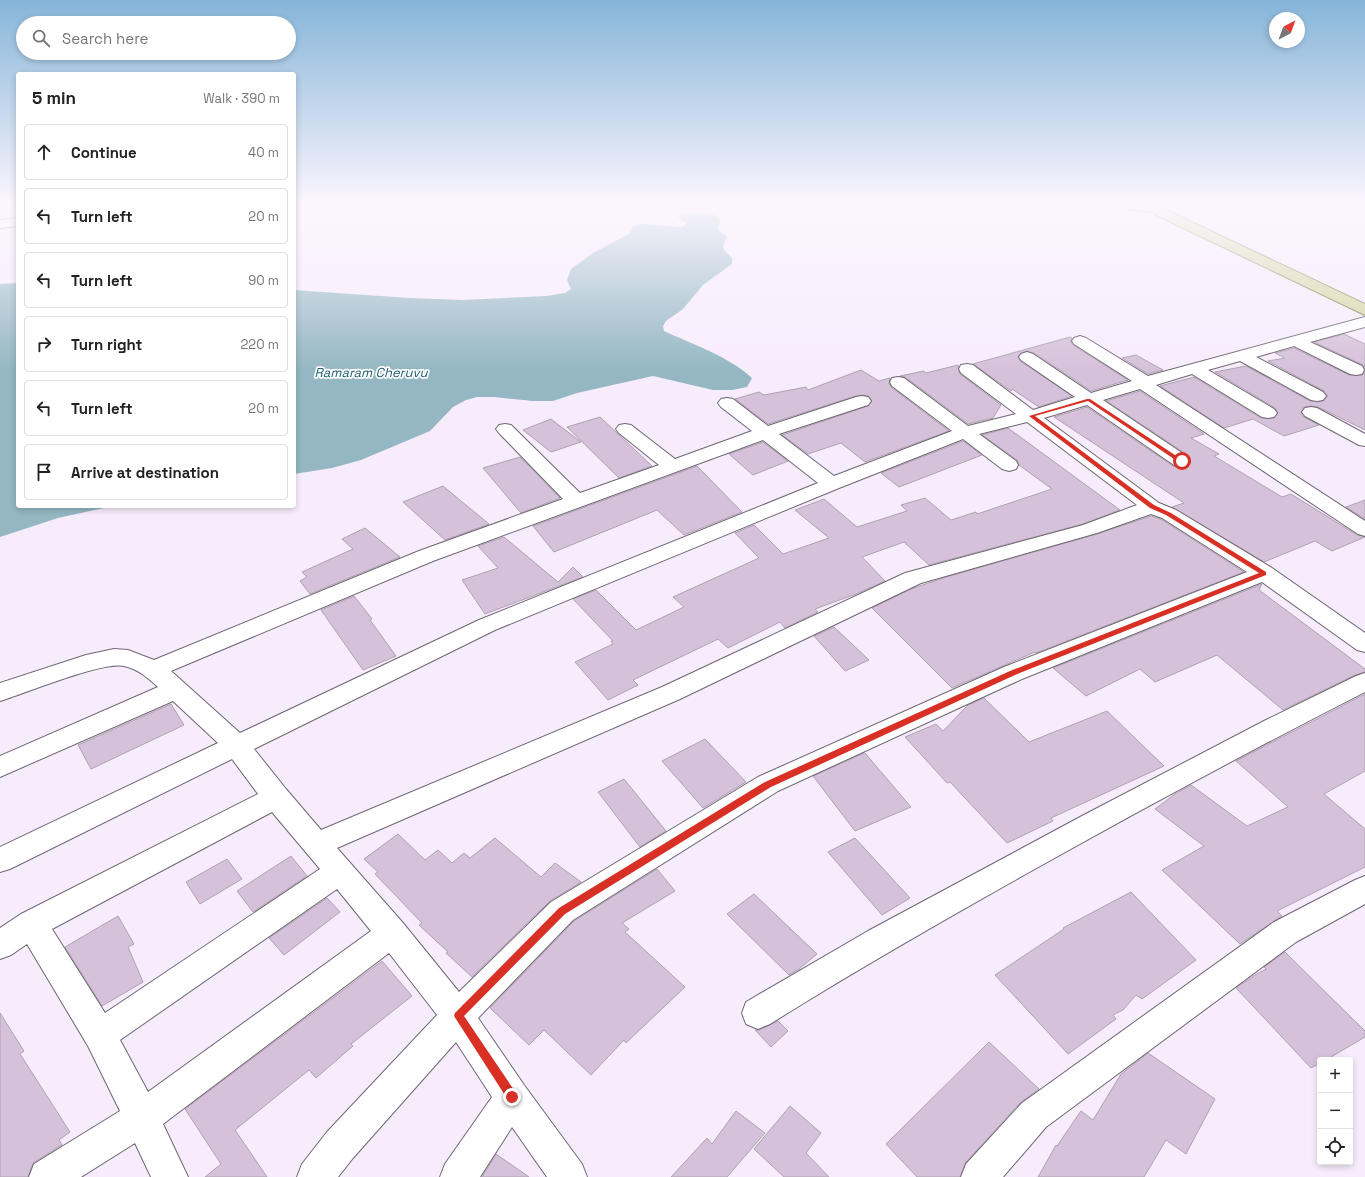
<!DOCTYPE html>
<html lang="en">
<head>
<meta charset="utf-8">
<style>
  :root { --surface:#fff; --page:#f6f6f6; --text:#222; --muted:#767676; --line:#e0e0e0 }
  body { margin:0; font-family:"Space Grotesk",sans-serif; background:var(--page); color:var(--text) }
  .controls { position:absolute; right:12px; bottom:12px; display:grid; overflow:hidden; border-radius:4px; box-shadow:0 2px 6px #0003 }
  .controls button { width:36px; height:36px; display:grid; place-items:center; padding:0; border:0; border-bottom:1px solid var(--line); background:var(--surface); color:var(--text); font:20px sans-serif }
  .compass { position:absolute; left:1269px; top:12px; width:36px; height:36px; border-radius:50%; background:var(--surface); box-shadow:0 2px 6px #0003; rotate:41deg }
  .stop { position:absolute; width:12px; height:12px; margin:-9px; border:3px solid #d93025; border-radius:50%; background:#fff }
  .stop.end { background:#d93025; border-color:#fff; box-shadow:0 1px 4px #0008 }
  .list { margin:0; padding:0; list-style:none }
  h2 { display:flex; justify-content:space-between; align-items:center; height:52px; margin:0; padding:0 16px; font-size:17px }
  h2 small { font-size:13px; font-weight:400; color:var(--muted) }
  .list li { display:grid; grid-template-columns:26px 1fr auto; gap:12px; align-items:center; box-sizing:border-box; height:56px; margin:0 8px 8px; padding:0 8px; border:1px solid var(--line); border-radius:4px }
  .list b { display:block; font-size:15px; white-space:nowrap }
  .list em { font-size:13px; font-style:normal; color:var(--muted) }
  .icon { flex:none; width:22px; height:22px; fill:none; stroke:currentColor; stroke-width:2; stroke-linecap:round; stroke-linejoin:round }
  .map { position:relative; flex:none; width:1365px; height:1177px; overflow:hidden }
  .search { position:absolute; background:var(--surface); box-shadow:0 2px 6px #0003; left:16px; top:16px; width:280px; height:44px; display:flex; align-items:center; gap:10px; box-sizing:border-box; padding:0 14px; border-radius:22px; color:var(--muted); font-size:15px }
  .panel { position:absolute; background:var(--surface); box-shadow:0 2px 6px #0003; left:16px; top:72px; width:280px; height:436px; border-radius:4px }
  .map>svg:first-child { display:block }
  .water { fill:#94b7c3 }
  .building { fill:#d6c1da; stroke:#aea2b0 }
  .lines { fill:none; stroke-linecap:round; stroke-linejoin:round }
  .minor-casing { stroke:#6f6573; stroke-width:2 }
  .major-casing { stroke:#817f48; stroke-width:2 }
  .minor { fill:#fff; fill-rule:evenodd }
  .major { fill:#d5d5a0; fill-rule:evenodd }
  .route { fill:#d93025 }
  .labels { text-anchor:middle; stroke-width:3.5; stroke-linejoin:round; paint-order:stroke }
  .far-water-label { font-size:13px; font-style:italic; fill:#1e5f72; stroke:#fefefe }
</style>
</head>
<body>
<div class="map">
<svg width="1365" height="1177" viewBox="0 0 1365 1177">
  <rect width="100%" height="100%" fill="#f7ecfc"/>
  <g class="water">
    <path d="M689,213c10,0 26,-3 32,8l-3,6 1,4 8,6 -4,9 1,4 8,8v6l-29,21 -20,24 -17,12 -3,5 1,5c28,13 66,26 88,47l-5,9 -15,3h-19l-60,-14 -76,17 -24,8h-20l-39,-4h-17l-11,3 -13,7 -23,24 -69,29 -29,8 -38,6v-184l115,8 54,2 83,-4 19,-3 6,-4 -4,-9 4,-11 22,-16 36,-19 4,-8 9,-2 39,3 5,-2v-2l-8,-6 4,-3z"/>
    <path d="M18,283v223h95l-55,12 -58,19v-253z"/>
  </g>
  <g class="building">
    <path d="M1344,334l21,10v25l-2,-4 -49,-23z"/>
    <path d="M1070,337l2,1 -1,4 2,3 55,35 -37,11 -57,-38 -7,-2 -6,2 -3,3 2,5 52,35 -33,11 -27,-18 -1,2 -38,-27z"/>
    <path d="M1294,348l55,27h13l3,-4v59l-47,-23 -7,-1 -7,1 -3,6 3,4 15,8 -35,11 -31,-17 -29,9 -64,-42 34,-9 67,41h13l4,-5 -3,-5 -60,-36 31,-6 64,35h13l5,-5 -4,-5 -56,-30 17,-3 -10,-5z"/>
    <path d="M1136,355l27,15 -15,4 -26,-16z"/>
    <path d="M958,365l2,9 41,31 -8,13 -25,6 -63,-47 -5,-1 24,-5 2,2z"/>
    <path d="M861,370l18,11 11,-3 -1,5 2,4 58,44 -84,31 -24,-19 -33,11 -26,-19 86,-29 4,-5 -3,-5 -7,-1 -6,1 -88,28 -33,-25 24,-7 5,3 42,-8 2,3z"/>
    <path d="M1140,391l64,43 -13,4 28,16 -5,2 68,41 9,-3 66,41 8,2 -33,14 -17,-10 -51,21 -92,-55 12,-4 -130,-86 33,-10 86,59 8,2 7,-2 3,-4 -2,-6 -83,-55z"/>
    <path d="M600,417l18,17 34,32 -33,12 -52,-51z"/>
    <path d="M551,419l30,23 -30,10 -28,-22z"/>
    <path d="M1008,428l112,82 -37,14 -154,41 -25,-23 -42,15 23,24 -29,13 -41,15 3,3 -33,16 -5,-6 -52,26 -10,-9 -85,41 5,5 -30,15 -33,-38 38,-18 -2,-3h2l-40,-42 23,-9 40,40 48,-23 -11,-10 86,-39 -24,-25 19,-8 29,29 46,-16 -34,-28 29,-11 33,28 50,-16 -6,-6 24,-7 26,22 25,-8 1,2 75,-25 -33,-24 -2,-5 -35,-25z"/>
    <path d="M963,441l19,14 -83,32 -18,-14z"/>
    <path d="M763,442l25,19 -35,14 -24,-21z"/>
    <path d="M520,457l40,41 -39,15 -38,-45z"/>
    <path d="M697,466l45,46 -58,23 -27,-25 -103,42 -21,-26z"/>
    <path d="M443,486l46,38 -44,16 -42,-38z"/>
    <path d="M1365,500v19l-19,-12z"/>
    <path d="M1151,516l10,3 83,53 -208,81 -1,-1 -83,36 -80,-80 39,-19 32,-11 154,-44z"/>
    <path d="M365,528l35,29 -90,37 -10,-13 7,-4 -5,-5 51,-23 -11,-10z"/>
    <path d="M504,537l54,45 15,-15 10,10 -98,37 -23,-34 36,-12 -20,-22z"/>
    <path d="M1262,584l-3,6 106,79v3l-10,3 -72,35 -66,-55 -62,27 -15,-13 -54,27 -33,-28z"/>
    <path d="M354,596l18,23 -2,1 26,36 -33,14 -42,-60z"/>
    <path d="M834,627l35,33 -24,11 -31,-35z"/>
    <path d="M1365,694v77l-41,23 41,35v38l-88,44 5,5 -42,28 -78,-74 42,-24 -49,-37 20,-15 16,-9 56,41 41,-19 -52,-46z"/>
    <path d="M984,698l45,44 78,-31 57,55 -113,52 2,3 -46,22 -57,-61 -3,1 -42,-46 31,-13 7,7 25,-26z"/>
    <path d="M171,704l13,21 -93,44 -13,-24z"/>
    <path d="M705,739l41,43 -43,26 -41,-47z"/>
    <path d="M864,753h1l46,54 -56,24 -42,-55z"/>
    <path d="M624,779l42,52 -26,16 -42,-55z"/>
    <path d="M398,834l27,26 13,-10 14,13 12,-10 6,5 25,-20 46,39 14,-14 26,19 -31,19 -78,76 -26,-24 2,-1 -29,-27 3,-2 -47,-49 3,-2 -14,-13z"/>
    <path d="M855,838l55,60 -28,17 -54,-63z"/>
    <path d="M291,856l16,20 -54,36 -16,-21z"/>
    <path d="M227,859l15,20 -42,25 -14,-22z"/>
    <path d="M657,869l18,22 -53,32 7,6 -4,3 60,55 -59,56 -2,-3 -33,35 -47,-45 -15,15 -39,-37 84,-87z"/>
    <path d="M1131,892l65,68 -54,39 -6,-4 -13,15 -10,5 3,4 -48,35 -73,-79 69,-46 -1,-1z"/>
    <path d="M754,894l63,60 -18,15 -10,6 -62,-61z"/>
    <path d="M327,898l13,14 -56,43 -15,-17z"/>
    <path d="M118,916l16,28 -6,3 15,35 -41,24 -37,-59z"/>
    <path d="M1285,952l80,79v6l-39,23h-6v3l-9,5 -75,-80 19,-13 11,-6 -2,-2z"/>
    <path d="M382,961l30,35 -61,48 2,2 -37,32 -7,-8 -74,60 32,47h-62l16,-13 -36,-55z"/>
    <path d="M0,1013l24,38 -4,3 50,78 -11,8 3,5 -29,18 -5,14h-28z"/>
    <path d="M778,1021l10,10 -17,16 -16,-17h4z"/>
    <path d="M989,1042l50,47 -18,13 -56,61 -5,14h-43l-31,-33z"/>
    <path d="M1148,1053l67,46 -29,55 -20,-14 -22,37h-106l18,-32 1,1 24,-35 12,9 28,-46z"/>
    <path d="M790,1106l31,27 -15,20 23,24h-45l-30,-28z"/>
    <path d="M736,1111l29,22 -38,44h-56l36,-39 5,6z"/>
    <path d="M496,1154l33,23h-47z"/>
  </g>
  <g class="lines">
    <defs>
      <g id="minor">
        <path d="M1123,205h34l4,3 -2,3c-10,2 -24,-1 -34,-3z"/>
        <path d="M18,218v8l-18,2v-8z"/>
        <path d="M1365,317v10l-55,15 52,24 2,4 -2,4 -6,1 -6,-1 -56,-28 -38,11 67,35 3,4 -3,4 -6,1 -6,-1 -71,-39 -32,9 66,39 3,4 -3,4 -6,1 -6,-1 -70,-43 -36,11 209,136v15l-7,-2 -218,-145 -37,11 85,57 2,4 -2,4 -7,2 -7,-2 -87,-60 -43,13 115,85 17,7 96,58 93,65v19l-8,-2 -95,-68 -240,97 -244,112 -205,129 -95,98 46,67 58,79 5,13h-40l-35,-50 -32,50h-40l5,-13 47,-67 -36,-55 -103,116 -15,19h-41l5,-13 25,-32 110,-117 -48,-62 -226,171 25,53h-37l-16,-34 -54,34h-52l5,-13 86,-53 -32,-65 -61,-102 -16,11 -11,4v-31l21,-14 237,-120 -26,-35 -222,110 -10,3v-25l218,-104 -45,-42 -173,76v-21l158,-69c-10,-9 -20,-18 -34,-21 -21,-5 -98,27 -124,35v-18l86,-28 28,-6 14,1 26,10 265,-109 144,-52 -64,-66 -3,-4 3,-4 6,-1 6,1 69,68 79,-28 -40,-32 -3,-4 3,-4 6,-1 6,1 44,34 77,-28 -31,-24 -3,-4 3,-4 6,-1 6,1 35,27 88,-29 6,-1 6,1 3,4 -3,4 -89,29 55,42 118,-45 -60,-45 -2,-4 2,-4 6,-1 6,1 64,48 48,-12 -55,-41 -2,-4 2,-4 6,-1 6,1 60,45 42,-13 -54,-37 -2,-3 2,-3 6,-2 6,2 58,39 41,-12 -58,-37 -2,-3 2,-3 6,-2 6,2 62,38zM1027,422l110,83 -54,20 -178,48 -243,114 -341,143 -35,-41 -32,-40 241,-119 344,-142 124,-49 39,30 7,2 7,-2 2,-4 -2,-4 -37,-27zM763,440l55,43 -339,137 -239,113 -69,-62 262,-110zM1151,514l11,4 85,54 -243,95 -246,110 -207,125 -92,90 -56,-69 -66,-75 343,-149 241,-116 176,-50zM272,812l48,57 -215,144 -53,-84zM337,889l34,42 -223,161 -28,-52z"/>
        <path d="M1311,407l6,1 48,26v12l-6,-1 -54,-29 -3,-4 3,-4z"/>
        <path d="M1365,673v19c-112,57 -223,117 -332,178 -89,50 -177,100 -263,154l-12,5 -12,-5 -4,-11 4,-11 122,-71 214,-115 182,-95 92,-45z"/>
        <path d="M1365,876v28l-69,38 -250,185 -43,50h-42l5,-13 56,-61 252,-181 81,-42z"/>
      </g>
      <path id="major" d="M1151,205h12l-1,2 2,2 201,95v11l-209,-100 -7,-7z"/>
    </defs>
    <use href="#minor" class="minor-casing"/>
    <use href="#major" class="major-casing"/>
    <use href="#minor" class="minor"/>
    <use href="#major" class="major"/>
  </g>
  <linearGradient id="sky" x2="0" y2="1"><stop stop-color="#86b5d9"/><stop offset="0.55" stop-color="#fbf6fe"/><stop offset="1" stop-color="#fbf6fe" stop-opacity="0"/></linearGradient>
  <rect width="1365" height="370" fill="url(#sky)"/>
  <path class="route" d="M1087,399h3l94,62 -4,2 -92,-62 -53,15 119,89 17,8 95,59v3l-251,100 -244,112 -206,127 -101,102 52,77 1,4 -1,3 -4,2 -4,-2 -54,-84 1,-3 104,-105 206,-126 245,-111 249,-98 -93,-58 -16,-7 -121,-92z"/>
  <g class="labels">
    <g class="far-water-label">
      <text x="371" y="377">Ramaram Cheruvu</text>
    </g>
  </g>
</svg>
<div class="controls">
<button>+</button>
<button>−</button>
<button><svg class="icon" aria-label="locate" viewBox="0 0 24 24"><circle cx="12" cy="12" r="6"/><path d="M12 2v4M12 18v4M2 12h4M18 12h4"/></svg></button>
</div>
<svg class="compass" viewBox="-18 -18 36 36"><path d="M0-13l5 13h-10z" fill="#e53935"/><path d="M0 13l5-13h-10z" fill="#767676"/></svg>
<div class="stop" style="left:1182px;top:461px"></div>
<div class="stop end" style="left:512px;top:1097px"></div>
<div class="search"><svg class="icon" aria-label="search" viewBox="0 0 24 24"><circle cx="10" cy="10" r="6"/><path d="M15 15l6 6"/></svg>Search here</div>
<section class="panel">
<h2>5 min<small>Walk · 390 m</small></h2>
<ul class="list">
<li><svg class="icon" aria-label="ahead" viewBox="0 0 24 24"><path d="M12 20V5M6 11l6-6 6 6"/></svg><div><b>Continue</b></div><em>40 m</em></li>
<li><svg class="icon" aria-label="left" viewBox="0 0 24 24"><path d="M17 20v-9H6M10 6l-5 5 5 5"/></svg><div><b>Turn left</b></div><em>20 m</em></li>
<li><svg class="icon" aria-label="left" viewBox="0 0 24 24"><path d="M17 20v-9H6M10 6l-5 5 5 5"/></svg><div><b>Turn left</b></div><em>90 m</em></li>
<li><svg class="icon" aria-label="right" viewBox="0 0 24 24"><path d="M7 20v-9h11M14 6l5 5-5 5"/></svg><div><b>Turn right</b></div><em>220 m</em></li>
<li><svg class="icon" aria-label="left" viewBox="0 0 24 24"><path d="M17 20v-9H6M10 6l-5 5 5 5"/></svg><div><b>Turn left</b></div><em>20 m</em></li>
<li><svg class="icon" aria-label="arrive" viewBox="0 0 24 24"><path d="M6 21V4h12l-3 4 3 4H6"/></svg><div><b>Arrive at destination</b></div></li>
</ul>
</section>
</div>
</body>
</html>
